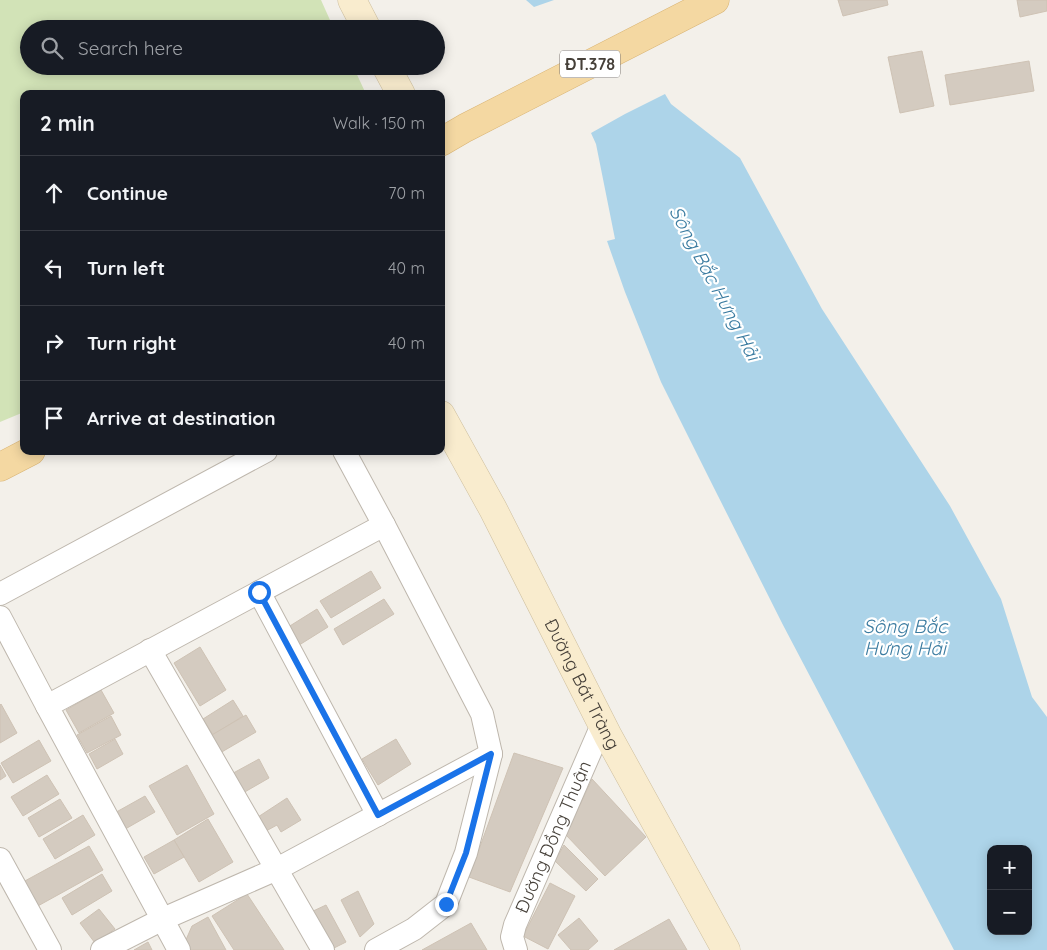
<!DOCTYPE html>
<html lang="en">
<head>
<meta charset="utf-8">
<style>
  :root { --surface:#171b24; --page:#242831; --text:#f1f3f6; --muted:#9ea1a6; --line:#363941 }
  body { margin:0; font-family:Quicksand,sans-serif; background:var(--page); color:var(--text) }
  .controls { position:absolute; right:15px; bottom:15px; display:grid; overflow:hidden; border-radius:10px; box-shadow:0 2px 12px #0003 }
  .controls button { width:45px; height:45px; display:grid; place-items:center; padding:0; border:0; border-bottom:1px solid var(--line); background:var(--surface); color:var(--text); font:25px sans-serif }
  .stop { position:absolute; width:15px; height:15px; margin:-11px; border:4px solid #1a73e8; border-radius:50%; background:#fff }
  .stop.end { background:#1a73e8; border-color:#fff; box-shadow:0 1px 5px #0008 }
  .list { margin:0; padding:0; list-style:none }
  h2 { display:flex; justify-content:space-between; align-items:center; height:65px; margin:0; padding:0 20px; font-size:21px }
  h2 small { font-size:16px; font-weight:400; color:var(--muted) }
  .list li { display:grid; grid-template-columns:32px 1fr auto; gap:15px; align-items:center; box-sizing:border-box; height:75px; padding:0 20px; border-top:1px solid var(--line) }
  .list b { display:block; font-size:19px; white-space:nowrap }
  .list em { font-size:16px; font-style:normal; color:var(--muted) }
  .icon { flex:none; width:28px; height:28px; fill:none; stroke:currentColor; stroke-width:2; stroke-linecap:round; stroke-linejoin:round }
  .map { position:relative; flex:none; width:1047px; height:950px; overflow:hidden }
  .search { position:absolute; background:var(--surface); box-shadow:0 2px 12px #0003; left:20px; top:20px; width:425px; height:55px; display:flex; align-items:center; gap:12px; box-sizing:border-box; padding:0 18px; border-radius:28px; color:var(--muted); font-size:19px }
  .panel { position:absolute; background:var(--surface); box-shadow:0 2px 12px #0003; left:20px; top:90px; width:425px; height:365px; border-radius:10px }
  .map>svg:first-child { display:block }
  .green { fill:#d2e3b7 }
  .water { fill:#add4e9; fill-rule:evenodd }
  .building { fill:#d4cbc0; stroke:#cec2b4 }
  .lines { fill:none; stroke-linecap:round; stroke-linejoin:round }
  .street-casing { stroke:#beb7ad; stroke-width:24 }
  .secondary-casing { stroke:#cebf9e; stroke-width:29 }
  .primary-casing { stroke:#d8b373; stroke-width:29 }
  .street { stroke:#fff; stroke-width:22 }
  .secondary { stroke:#f9ecce; stroke-width:28 }
  .primary { stroke:#f4d8a2; stroke-width:28 }
  .route { stroke:#1a73e8; stroke-width:6 }
  .labels { text-anchor:middle; stroke-width:4.5; stroke-linejoin:round; paint-order:stroke }
  .shield { fill:#fff; stroke:#7e7974; stroke-width:1 }
  .shield-label { font-size:16px; font-weight:bold; fill:#464039 }
  .street-label { font-size:18px; fill:#464039; stroke:#fff }
  .water-label { font-size:19px; font-style:italic; fill:#3a7ba0; stroke:#fff }
</style>
</head>
<body>
<div class="map">
<svg width="1047" height="950" viewBox="0 0 1047 950">
  <rect width="100%" height="100%" fill="#f3f0ea"/>
  <path class="green" d="M0,0h321l13,29h-305v37h324l13,28h-342v318l-24,10z"/>
  <g class="water">
    <path d="M526,0h28l-20,7z"/>
    <path d="M665,94l6,10 69,54 82,151 128,197 51,93 31,98 15,20v233h-93l-171,-325 -69,-137 -53,-106 -36,-90 -18,-51 8,-2 -19,-95 -5,-11 34,-19zM991,849h37v82h-37z"/>
  </g>
  <g class="building">
    <path d="M838,0h49l1,5 -45,11z"/>
    <path d="M1017,0h30v11l-27,6z"/>
    <path d="M922,51l12,55 -34,7 -12,-56z"/>
    <path d="M1029,61l5,30 -84,14 -5,-30z"/>
    <path d="M371,571l10,17 -50,30 -11,-17z"/>
    <path d="M384,599l10,15 -51,31 -9,-16z"/>
    <path d="M317,609l11,18 -32,20 -11,-18z"/>
    <path d="M200,647l26,43 -26,16 -26,-43z"/>
    <path d="M101,690l13,23 -35,20 -13,-23z"/>
    <path d="M233,700l10,16 -30,19 -10,-16z"/>
    <path d="M1,704l16,29 -17,10v-38z"/>
    <path d="M246,715l10,17 -36,21 -10,-17z"/>
    <path d="M111,716l10,19 -34,18 -10,-18z"/>
    <path d="M115,739l8,15 -26,15 -8,-15z"/>
    <path d="M396,739l15,25 -33,21 -16,-26z"/>
    <path d="M39,740l12,21 -38,22 -12,-20z"/>
    <path d="M514,753l49,15 -53,124 -41,-15z"/>
    <path d="M259,759l10,19 -33,19 -10,-20z"/>
    <path d="M0,765l6,11 -6,4z"/>
    <path d="M187,765l27,49 -37,21 -28,-49z"/>
    <path d="M47,775l12,19 -36,22 -12,-19z"/>
    <path d="M592,779l54,58 -41,39 -39,-41z"/>
    <path d="M145,796l10,16 -35,20 -9,-17z"/>
    <path d="M287,798l14,22 -20,12 -4,-7 -11,6 -8,-14z"/>
    <path d="M60,799l12,19 -33,19 -11,-19z"/>
    <path d="M83,815l12,20 -40,24 -12,-20z"/>
    <path d="M208,819l25,43 -34,20 -25,-42z"/>
    <path d="M174,840l10,17 -30,17 -10,-17z"/>
    <path d="M564,845l34,34 -12,12 -31,-30z"/>
    <path d="M89,846l14,24 -67,37 -13,-25z"/>
    <path d="M102,874l10,17 -40,24 -10,-17z"/>
    <path d="M550,883l25,13 -27,53 -25,-13z"/>
    <path d="M358,891l16,33 -14,13 -19,-37z"/>
    <path d="M247,894l37,56h-50l-22,-34z"/>
    <path d="M326,905l20,37 -16,8 -21,-37z"/>
    <path d="M99,909l16,20 -20,14 -15,-20z"/>
    <path d="M208,917l18,33h-44v-1l10,-23z"/>
    <path d="M579,918l19,23 -10,9h-17l-13,-15z"/>
    <path d="M669,919l18,31h-73z"/>
    <path d="M471,923l16,27h-65z"/>
    <path d="M148,942l4,8h-18z"/>
  </g>
  <g class="lines">
    <defs>
      <g id="street">
        <path d="M344,451l40,74 98,189 9,40 -25,99 -20,51 -32,25 -38,21"/>
        <path d="M259,592l119,223"/>
        <path d="M0,594l266,-143"/>
        <path d="M0,617l47,89"/>
        <path d="M150,650l173,300"/>
        <path d="M0,859l50,91"/>
        <path d="M102,950l61,-31 114,-50 214,-115"/>
        <path d="M179,950l-132,-244 337,-181"/>
        <path id="s1" d="M516,950l-4,-13 3,-12 87,-200"/>
      </g>
      <g id="secondary">
        <path d="M352,0l15,29"/>
        <path d="M386,66l15,28"/>
        <path id="s2" d="M441,415l52,94 115,227 118,214"/>
      </g>
      <g id="primary">
        <path d="M441,142l24,-14 250,-128"/>
        <path d="M0,467l31,-16"/>
      </g>
    </defs>
    <use href="#street" class="street-casing"/>
    <use href="#secondary" class="secondary-casing"/>
    <use href="#primary" class="primary-casing"/>
    <use href="#street" class="street"/>
    <use href="#secondary" class="secondary"/>
    <use href="#primary" class="primary"/>
  </g>
  <g class="lines">
    <path class="route" d="M259,592l119,223 113,-61 -25,99 -20,51"/>
  </g>
  <g class="labels">
    <rect class="shield" x="560" y="50.5" width="60" height="27" rx="4"/>
    <g class="shield-label">
      <text x="590" y="70">ĐT.378</text>
    </g>
    <g class="street-label">
      <text dy="6" stroke="none"><textPath href="#s2" startOffset="304">Đường Bát Tràng</textPath></text>
      <text dy="6" stroke="none"><textPath href="#s1" startOffset="122">Đường Đồng Thuận</textPath></text>
    </g>
    <g class="water-label">
      <text transform="translate(715 283) rotate(62)" y="7">Sông Bắc Hưng Hải</text>
      <text x="905" y="633">Sông Bắc<tspan x="905" dy="22">Hưng Hải</tspan></text>
    </g>
  </g>
</svg>
<div class="controls">
<button>+</button>
<button>−</button>
</div>
<div class="stop" style="left:259px;top:592px"></div>
<div class="stop end" style="left:446px;top:904px"></div>
<div class="search"><svg class="icon" aria-label="search" viewBox="0 0 24 24"><circle cx="10" cy="10" r="6"/><path d="M15 15l6 6"/></svg>Search here</div>
<section class="panel">
<h2>2 min<small>Walk · 150 m</small></h2>
<ul class="list">
<li><svg class="icon" aria-label="ahead" viewBox="0 0 24 24"><path d="M12 20V5M6 11l6-6 6 6"/></svg><div><b>Continue</b></div><em>70 m</em></li>
<li><svg class="icon" aria-label="left" viewBox="0 0 24 24"><path d="M17 20v-9H6M10 6l-5 5 5 5"/></svg><div><b>Turn left</b></div><em>40 m</em></li>
<li><svg class="icon" aria-label="right" viewBox="0 0 24 24"><path d="M7 20v-9h11M14 6l5 5-5 5"/></svg><div><b>Turn right</b></div><em>40 m</em></li>
<li><svg class="icon" aria-label="arrive" viewBox="0 0 24 24"><path d="M6 21V4h12l-3 4 3 4H6"/></svg><div><b>Arrive at destination</b></div></li>
</ul>
</section>
</div>
</body>
</html>
